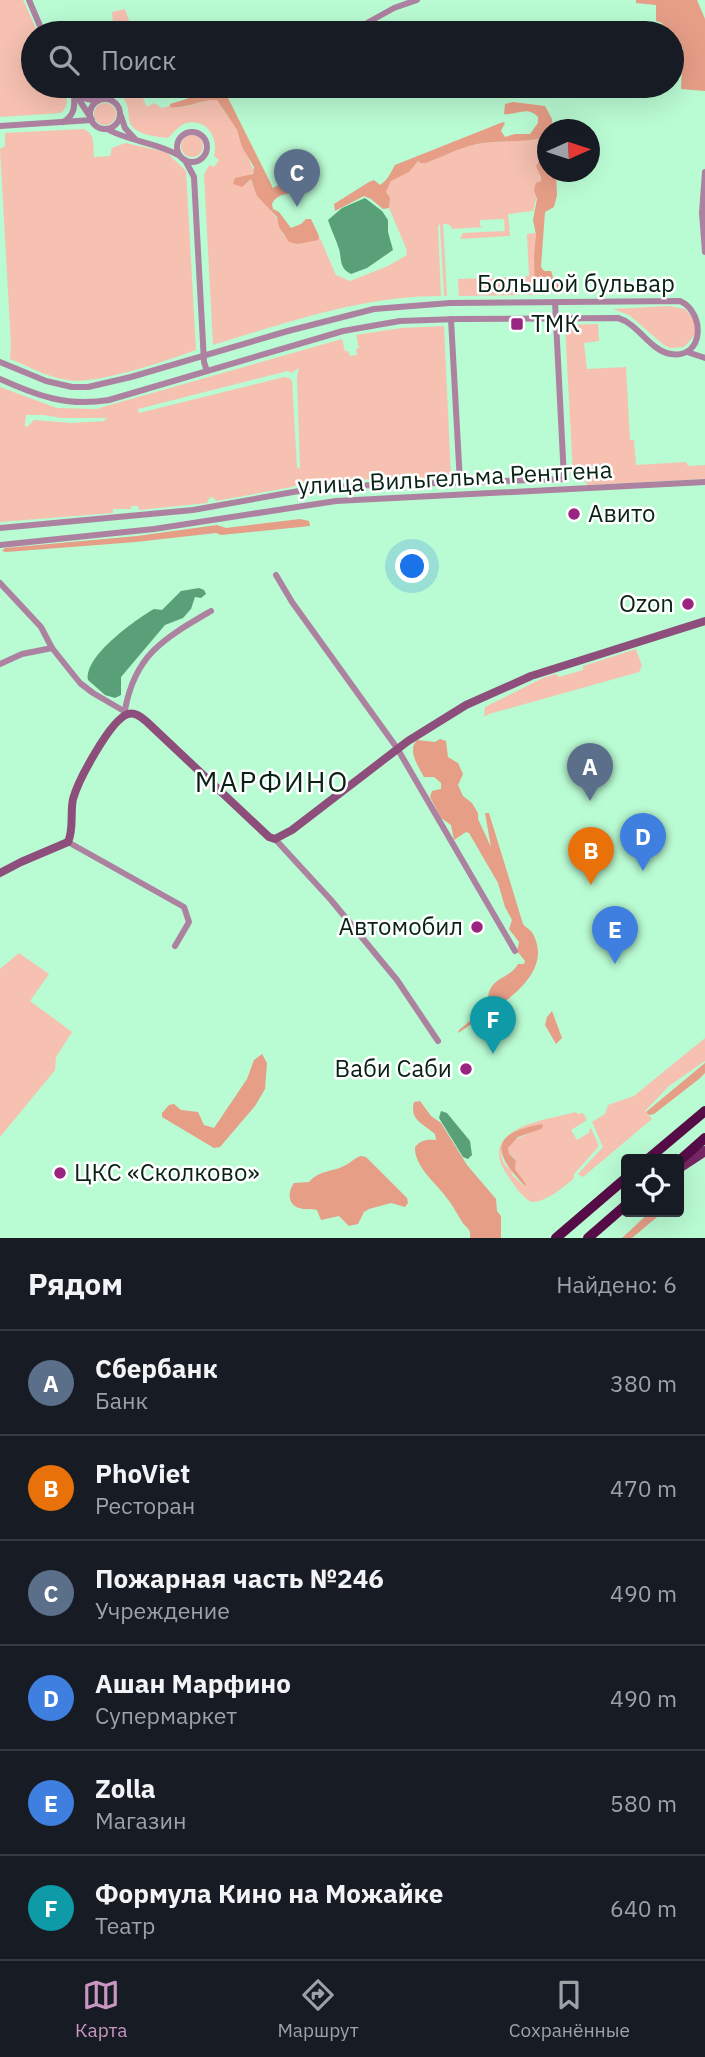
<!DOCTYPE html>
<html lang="ru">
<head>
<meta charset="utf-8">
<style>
  :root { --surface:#171b24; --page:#20242c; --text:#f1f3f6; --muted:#9ea1a6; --line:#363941; --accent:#c996c1 }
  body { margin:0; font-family:"IBM Plex Sans",sans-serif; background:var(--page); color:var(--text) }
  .controls { position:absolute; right:21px; bottom:21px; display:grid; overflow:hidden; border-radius:7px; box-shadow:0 7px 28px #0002 }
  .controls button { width:63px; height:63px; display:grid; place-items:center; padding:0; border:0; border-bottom:2px solid var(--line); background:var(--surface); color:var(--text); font:35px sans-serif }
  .compass { position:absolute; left:537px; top:119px; width:63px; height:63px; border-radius:50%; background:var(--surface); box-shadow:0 7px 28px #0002; rotate:87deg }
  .you { position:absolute; left:413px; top:567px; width:24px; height:24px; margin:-18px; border:5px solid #fff; border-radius:50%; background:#1a73e8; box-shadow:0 0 0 10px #1a73e833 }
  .badge { display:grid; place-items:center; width:46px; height:46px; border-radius:50%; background:var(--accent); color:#fff; font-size:23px; font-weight:700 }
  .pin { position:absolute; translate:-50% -58px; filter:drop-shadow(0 2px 4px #0008) }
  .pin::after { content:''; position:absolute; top:37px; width:24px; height:21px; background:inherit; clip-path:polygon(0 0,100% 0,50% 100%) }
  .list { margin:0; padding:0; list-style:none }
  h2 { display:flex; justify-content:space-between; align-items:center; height:91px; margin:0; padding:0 28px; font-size:30px }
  h2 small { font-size:23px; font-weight:400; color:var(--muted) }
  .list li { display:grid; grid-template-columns:46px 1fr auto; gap:21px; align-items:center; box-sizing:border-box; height:105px; padding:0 28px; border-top:2px solid var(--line) }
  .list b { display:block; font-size:26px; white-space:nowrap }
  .list p { margin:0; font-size:23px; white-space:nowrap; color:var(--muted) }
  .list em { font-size:23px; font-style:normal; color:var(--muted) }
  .icon { flex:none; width:38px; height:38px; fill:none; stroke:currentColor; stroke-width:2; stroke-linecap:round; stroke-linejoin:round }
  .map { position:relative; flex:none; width:705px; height:1238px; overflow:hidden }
  .search { position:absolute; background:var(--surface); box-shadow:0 7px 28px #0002; left:21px; right:21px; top:21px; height:77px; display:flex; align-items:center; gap:18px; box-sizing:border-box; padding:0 24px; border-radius:38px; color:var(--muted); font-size:26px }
  .sheet { height:721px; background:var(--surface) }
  nav { display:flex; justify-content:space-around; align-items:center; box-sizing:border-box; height:98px; border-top:2px solid var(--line); background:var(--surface); font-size:19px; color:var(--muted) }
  nav a { display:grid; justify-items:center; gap:4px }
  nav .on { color:var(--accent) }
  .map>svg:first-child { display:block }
  .green { fill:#f6c1b1; fill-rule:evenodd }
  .forest { fill:#e69e87 }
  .water { fill:#59a079 }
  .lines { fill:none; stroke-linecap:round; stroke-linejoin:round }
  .street { stroke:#ad81a0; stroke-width:6 }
  .secondary { stroke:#8d4e7c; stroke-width:8 }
  .primary { stroke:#742762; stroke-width:10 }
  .highway { stroke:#560d47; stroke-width:10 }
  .poi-dot { fill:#992581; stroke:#fff; stroke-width:2.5 }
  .labels { text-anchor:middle; stroke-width:5; stroke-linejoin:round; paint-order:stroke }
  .street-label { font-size:24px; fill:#082315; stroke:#fff }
  .poi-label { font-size:24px; fill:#082315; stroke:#fff; text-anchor:start }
  .quarter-label { font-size:28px; letter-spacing:2px; fill:#082315; stroke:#fff }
</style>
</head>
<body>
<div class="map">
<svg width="705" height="1238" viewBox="0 0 705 1238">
  <rect width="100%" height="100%" fill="#b9fbd3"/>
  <g class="green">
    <path d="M0,0h23l15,33h-5v53h28c6,10 9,18 0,27l-61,4z"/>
    <path d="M125,9l8,24h-6l-14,-11 -1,-10z"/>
    <path d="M81,86h68l-7,3 -1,5 6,13 7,-4 8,5 8,-2c15,5 31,-7 47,-6l20,30 17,42 -6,4 -2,8 5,-5c4,15 15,24 24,37 4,4 6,14 9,20l14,8 21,-6v-2l17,39 14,6 38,-15 19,-11 -1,-7 -17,-40 1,-10 -4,-6 6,-13 10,-4 16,-14 8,2c16,-6 34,-17 51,-19 24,-4 47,-2 70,-7v23l-8,9 2,10 -8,32 -25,3 2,22 -50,3 3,-6 42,-2 -1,-12 -24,1v6l3,1 -30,2 -5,-5h-5l4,72h-3l-4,-72 -2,2 3,70c-79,0 -152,26 -228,49l-9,-170 5,-10 5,2 5,-7 -5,-4c5,-18 -7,-38 -28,-33 -8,3 -12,10 -18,15 -11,-1 -30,-3 -37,-13 -3,-5 -2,-11 -3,-17 -4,-18 -22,-19 -37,-15z"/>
    <circle cx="105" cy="114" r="11"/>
    <path d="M83,129c13,4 10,18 11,28l16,-1 2,-8 13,-5 41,9 20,19 10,179c-30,11 -99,35 -129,30 -20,-3 -39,-14 -57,-21l1,-14 -11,-196 5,-3v-13z"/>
    <circle cx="192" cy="146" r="11"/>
    <path d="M535,233l1,2 -1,55 3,5h-14l-1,-18 6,-1 -2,-42z"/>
    <path d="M518,277l1,18 -60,1 -1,-17z"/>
    <path d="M668,306l17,3 10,11v15l-11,12 -14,1 -6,-3 -35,-30 -16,-6z"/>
    <path d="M598,324l1,17 -15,2 3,26 39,-2 4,73h4l2,25 50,-3 2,4 17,-1v14l-117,6 -3,-3 1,-9 -13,1 -8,-149z"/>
    <path d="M444,326l7,151 -105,3 -36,4 -2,-4 -16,7 -76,14 -3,-4 -4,1 -2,5 -68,7 -1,-4h-7v3h-18v4l-113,9v-135l57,21 39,1 246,-70 3,12h3l2,5 7,-1 -1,-6 3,-1 -3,-13 45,-7zM299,368l-2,8 3,93 -3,-2 -5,-86 -3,-3 -5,-1 -145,36 -1,-4 150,-38 3,2zM26,415h17l19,3h45l-3,3 -32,2 -38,-3 -7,7 -2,-1z"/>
    <path d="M636,649l6,17 -3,6 -150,42 -5,3 1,-10 60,-30 11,-3 3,3 24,-7v-4z"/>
    <path d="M19,953l30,21 -19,27 42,31 -16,25 -1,13 -55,67v-168z"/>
    <path d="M705,1038v23l-36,25 -24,25 7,8 -69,58 -5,-3 25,-27 -11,-25 13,-8 3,-9 26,-9z"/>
    <path d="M576,1112l2,2 5,-1 4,7 -16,10 6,10 13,-8 -1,-3 2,-1 8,18 -25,28v4c-11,10 -28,24 -43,24 -11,-7 -18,-19 -25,-29 -29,-46 41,-53 70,-61zM542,1124c-9,12 -26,10 -34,24l1,6 7,5 -1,10 11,15 -3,1 -10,-9 -2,-6c-15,-9 -11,-30 3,-38 7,-4 20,-7 28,-8z"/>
  </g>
  <g class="forest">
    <path d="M636,0h61l8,19v72l-24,-2 2,-41 -11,-3v-12h-7l-3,-10 -6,-2v-16l-20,-2z"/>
    <path d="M222,86l51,102 17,-9 5,2 6,11 -3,3c-8,-4 -23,0 -26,9l1,5 6,3 12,16 10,-4 5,-5h5l8,17 -1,4 -20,4 -9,-2 -10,-15 -2,-10 -20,-21 -6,-17 -9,8 -9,-3 2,-6 18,-4 1,-7 -12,-20 -5,-17 -20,-30c-16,-1 -30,9 -47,7v-3c18,-5 34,-12 52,-18z"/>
    <path d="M513,102l32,4 7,13 1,10 -5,1 -1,7c-23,6 -46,3 -70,7 -17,3 -35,13 -51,19h-5l-3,-2 -9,11 -18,9 -5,11 4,6 -1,10 -6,1 -12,-10 -7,-3 -29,15 -1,-7 35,-22 5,-2 6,5c9,-6 10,-12 15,-20l108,-43 2,1 -4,8 4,6 10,-3h15l8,-11v-6c-11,-12 -22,-1 -34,-3l1,-10z"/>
    <path d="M547,160l1,12h8l1,23 -3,12 -9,5 -4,55 3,4h7l3,9 16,4 2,5 -4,2 -30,1 -3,-2 -1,-35 2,-20 -3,-15 4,-21 -3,-9 2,-7 5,-2v-4l-5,-11 3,-5z"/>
    <path d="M300,519l9,2 1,5 -89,9 -5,-2 -80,9 -130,10 -4,-1 3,-3 132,-12 80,-11 9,3z"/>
    <path d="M440,739l6,2 2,16 10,6 5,11 -5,11 5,11 9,7 6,10v6l13,28 -6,-34h4l34,111c3,4 9,6 11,12 21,44 -47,77 -76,97l1,-3 21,-17 -1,-9 3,-4 6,-1c1,-22 21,-19 30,-35h6l1,-3 -8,-10 2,-9 -10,-13 3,-9 -7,-13 -7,-24 -29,-50 -3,-1 -12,8 -3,-15 -10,-7 -11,-21 2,-6 9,-2v-6l-7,-6h-10c-6,-11 -17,-27 -7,-37l18,2z"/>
    <path d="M552,1011l10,27 -6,6 -11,-19 2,-8z"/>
    <path d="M262,1054l5,9 -2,26 -10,17 -35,41 -6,1 -52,-31v-4l7,-8 5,-1 7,6 17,2 6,13 10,3 33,-49 7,-19z"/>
    <path d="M705,1063v10l-6,6 -45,35 -5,1 -3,-3z"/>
    <path d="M420,1101l11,15 10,7 26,42 29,34 1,12 4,5v22h-31c2,-10 -5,-10 -9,-18 -5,-8 -9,-16 -15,-23 -10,-14 -32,-31 -31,-50 6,-7 12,-8 21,-7l-1,-6c-11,-10 -26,-14 -21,-32z"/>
    <path d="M542,1124l1,3 -2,2 -23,8 -10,11 1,6 7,6 -1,9 11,15 -1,2c-31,-31 -37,-53 17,-62z"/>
    <path d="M361,1156l5,1 41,41 1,5 -3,4 -14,-4 -22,6 -5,3 -6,12 -9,2 -10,-10 -18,4 -4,-10c-6,-2 -12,0 -18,-2 -12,-4 -11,-17 -5,-25l15,-1c12,-13 22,-9 37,-17 6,-3 8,-7 15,-9z"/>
    <path d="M650,1212h13l-31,26h-10z"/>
  </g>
  <g class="water">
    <path d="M365,198l17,13 6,9v12l5,18 -26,18 -16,6c-12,-6 -9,-14 -12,-25 -3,-10 -8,-19 -11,-29l14,-12z"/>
    <path d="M199,588l5,2 2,4 -5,4 -6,-1 -4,12 -8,9 -18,7 -44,52v18l-6,3 -10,-3 -17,-15c-4,-24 47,-60 66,-71l8,1 19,-19z"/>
    <path d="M441,1111l6,2 23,28 2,14 -4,4 -5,-2 -24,-39z"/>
  </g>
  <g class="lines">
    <g class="street">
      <path d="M29,0l14,33"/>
      <path d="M349,33l45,-25 23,-8"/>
      <path d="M70,86l21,32"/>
      <path d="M74,91l9,7 14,3"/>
      <circle cx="105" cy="114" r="15"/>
      <path d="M121,116l4,12 10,11"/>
      <path d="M63,122c11,-6 12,-15 11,-26"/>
      <path d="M0,126l92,-6"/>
      <path d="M107,129c23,13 50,13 73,27"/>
      <circle cx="192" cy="147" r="15"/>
      <path d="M185,160l9,17 10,185 3,9"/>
      <path d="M705,172l-3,41 3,39"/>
      <path d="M451,319l9,164"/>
      <path d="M687,352l18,6"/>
      <path d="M0,362l46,19 26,6h16l43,-10 157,-46 86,-22 76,-6 230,-2c25,11 25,58 -9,53 -21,-3 -32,-30 -53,-36l-160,1 -58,2 -23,4 -34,6 -234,69c-42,7 -71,-4 -109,-21"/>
      <path d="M0,528l193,-18 117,-21 36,-3 218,-7 -9,-177"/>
      <path d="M0,545l154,-16 182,-28 369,-19"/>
      <path d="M276,575l16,27 105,146 118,203"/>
      <path d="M0,583l41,44 11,21"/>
      <path d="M0,664l22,-10 30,-6 28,35 13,10 36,21"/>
      <path d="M125,710c10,-56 40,-72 86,-99"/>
      <path d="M275,839l56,61 66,80 41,61"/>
      <path d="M68,842l116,65 5,15 -14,24"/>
    </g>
    <path class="secondary" d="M0,873l21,-11 47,-20c6,-13 2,-29 5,-43 5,-18 37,-79 55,-85 8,-2 14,4 19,8l122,115 6,2 17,-9 116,-89 58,-36 65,-29 174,-55"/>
    <path class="primary" d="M679,1168l26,-17"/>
    <g class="highway">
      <path d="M648,1159l57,-48"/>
      <path d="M679,1161l26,-23"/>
      <path d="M556,1238l70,-60"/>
      <path d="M588,1238l38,-33"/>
    </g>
  </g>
  <g class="poi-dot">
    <rect x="510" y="317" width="14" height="14" rx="3.5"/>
    <circle cx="574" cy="514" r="7"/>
    <circle cx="688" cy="604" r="7"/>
    <circle cx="477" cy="927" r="7"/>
    <circle cx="466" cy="1069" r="7"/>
    <circle cx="60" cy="1173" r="7"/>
  </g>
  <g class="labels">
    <g class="street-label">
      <text x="576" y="292">Большой бульвар</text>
      <text transform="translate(455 478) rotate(-3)" y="8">улица Вильгельма Рентгена</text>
    </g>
    <g class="poi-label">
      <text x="531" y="332">ТМК</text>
      <text x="588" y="522">Авито</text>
      <text x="674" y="612" text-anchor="end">Ozon</text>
      <text x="463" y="935" text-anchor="end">Автомобил</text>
      <text x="452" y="1077" text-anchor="end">Ваби Саби</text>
      <text x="74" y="1181">ЦКС «Сколково»</text>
    </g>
    <g class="quarter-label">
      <text x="272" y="792">МАРФИНО</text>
    </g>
  </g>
</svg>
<div class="controls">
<button><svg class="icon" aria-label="locate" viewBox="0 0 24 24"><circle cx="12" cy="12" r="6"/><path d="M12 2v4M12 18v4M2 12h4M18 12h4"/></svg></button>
</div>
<svg class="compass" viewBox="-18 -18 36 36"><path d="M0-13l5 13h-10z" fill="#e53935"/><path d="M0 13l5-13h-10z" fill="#9ea1a6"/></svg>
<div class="you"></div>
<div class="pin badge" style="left:590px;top:801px;background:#5c6f8a">A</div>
<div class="pin badge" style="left:591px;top:885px;background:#e8710a">B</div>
<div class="pin badge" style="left:297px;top:207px;background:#5c6f8a">C</div>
<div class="pin badge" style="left:643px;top:871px;background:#3f7fe0">D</div>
<div class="pin badge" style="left:615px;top:964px;background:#3f7fe0">E</div>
<div class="pin badge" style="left:493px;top:1054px;background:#0f9aa8">F</div>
<div class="search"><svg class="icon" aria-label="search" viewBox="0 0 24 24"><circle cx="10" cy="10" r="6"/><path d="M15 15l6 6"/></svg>Поиск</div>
</div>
<section class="sheet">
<h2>Рядом<small>Найдено: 6</small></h2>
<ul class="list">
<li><span class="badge" style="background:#5c6f8a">A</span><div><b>Сбербанк</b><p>Банк</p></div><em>380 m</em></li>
<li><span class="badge" style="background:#e8710a">B</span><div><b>PhoViet</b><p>Ресторан</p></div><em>470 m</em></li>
<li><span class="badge" style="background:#5c6f8a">C</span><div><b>Пожарная часть №246</b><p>Учреждение</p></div><em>490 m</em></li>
<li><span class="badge" style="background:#3f7fe0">D</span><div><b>Ашан Марфино</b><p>Супермаркет</p></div><em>490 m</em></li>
<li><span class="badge" style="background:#3f7fe0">E</span><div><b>Zolla</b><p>Магазин</p></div><em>580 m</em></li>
<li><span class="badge" style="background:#0f9aa8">F</span><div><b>Формула Кино на Можайке</b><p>Театр</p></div><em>640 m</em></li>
</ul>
</section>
<nav>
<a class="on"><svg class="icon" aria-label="map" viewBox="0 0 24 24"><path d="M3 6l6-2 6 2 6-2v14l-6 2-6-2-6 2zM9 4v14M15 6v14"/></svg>Карта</a>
<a><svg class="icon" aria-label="directions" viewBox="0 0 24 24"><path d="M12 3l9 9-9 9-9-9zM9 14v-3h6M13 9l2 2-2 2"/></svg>Маршрут</a>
<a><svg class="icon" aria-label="saved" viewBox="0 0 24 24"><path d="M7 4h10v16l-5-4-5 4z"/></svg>Сохранённые</a>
</nav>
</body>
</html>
